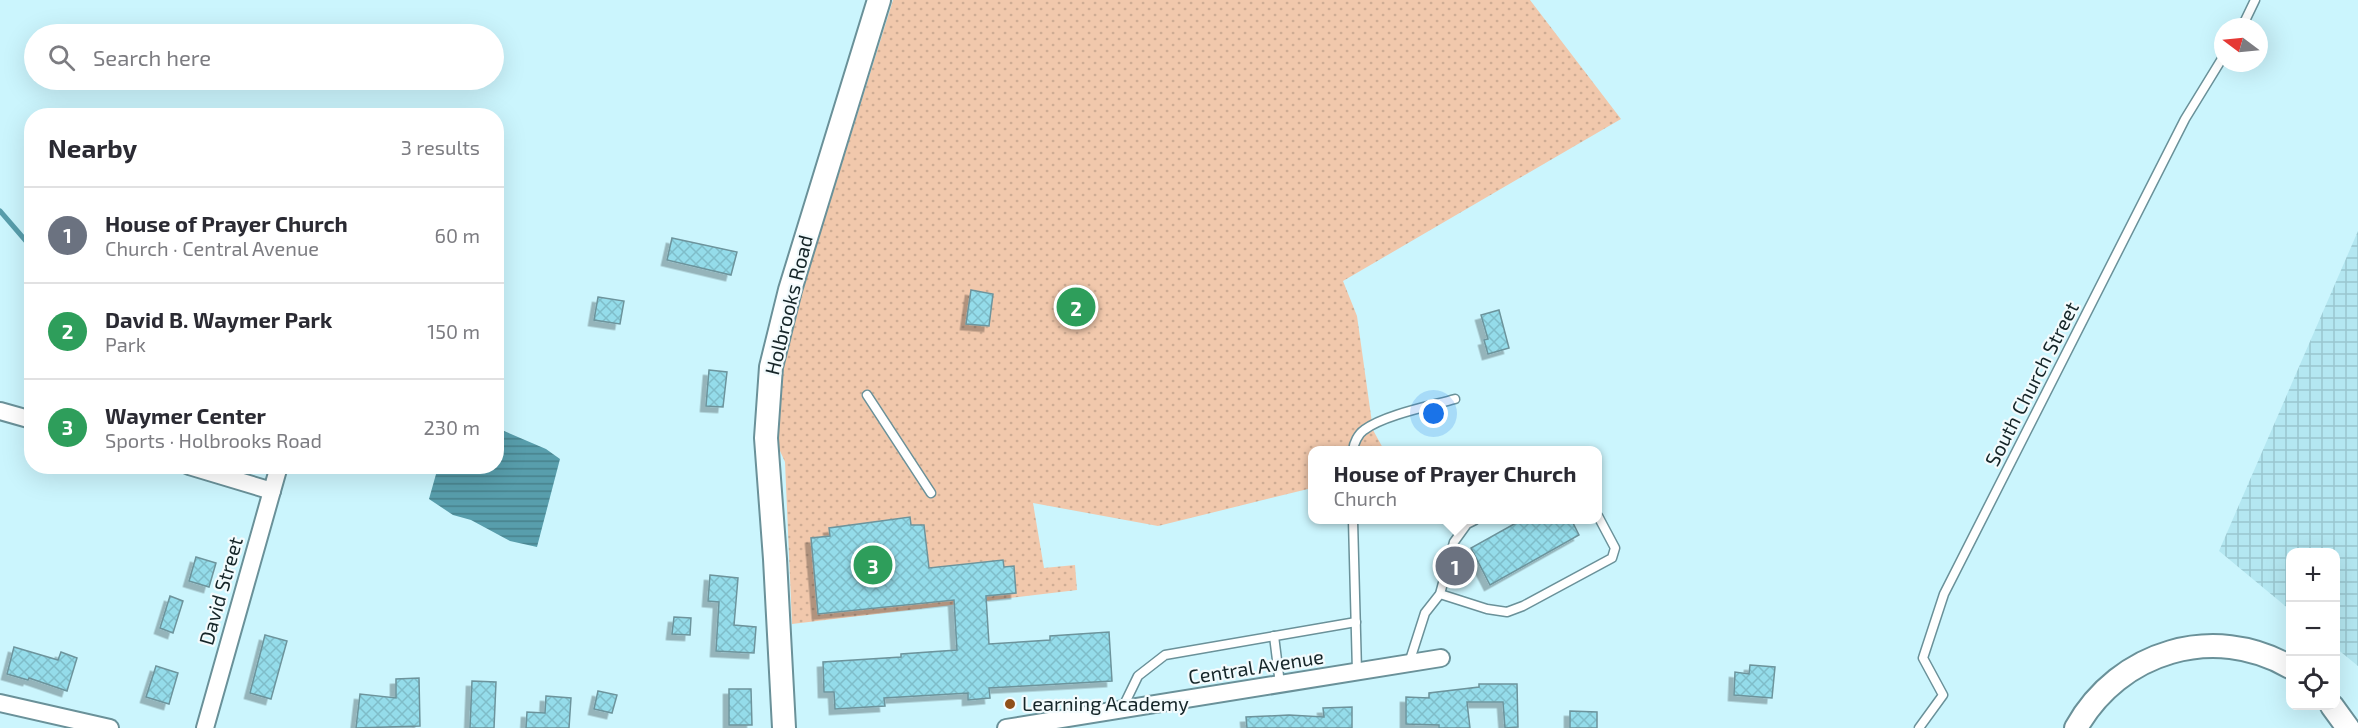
<!DOCTYPE html>
<html lang="en">
<head>
<meta charset="utf-8">
<style>
  :root { --surface:#fff; --page:#f2f2f3; --text:#2b2b33; --muted:#7c7c81; --line:#e1e1e2; --accent:#0f766e }
  body { margin:0; font-family:"Exo 2",sans-serif; background:var(--page); color:var(--text) }
  .controls { position:absolute; right:18px; bottom:18px; display:grid; overflow:hidden; border-radius:12px; box-shadow:0 6px 24px #0002 }
  .controls button { width:54px; height:54px; display:grid; place-items:center; padding:0; border:0; border-bottom:2px solid var(--line); background:var(--surface); color:var(--text); font:30px sans-serif }
  .compass { position:absolute; left:2214px; top:18px; width:54px; height:54px; border-radius:50%; background:var(--surface); box-shadow:0 6px 24px #0002; rotate:286deg }
  .you { position:absolute; left:1434px; top:414px; width:21px; height:21px; margin:-15px; border:4px solid #fff; border-radius:50%; background:#1a73e8; box-shadow:0 0 0 9px #1a73e833 }
  .badge { display:grid; place-items:center; width:39px; height:39px; border-radius:50%; background:var(--accent); color:#fff; font-size:20px; font-weight:700 }
  .pin { position:absolute; translate:-50% -50%; border:3px solid #fff; box-shadow:0 2px 6px #0006 }
  .popup { position:absolute; left:1308px; top:446px; width:294px; height:78px; box-sizing:border-box; display:grid; place-content:center; border-radius:12px; background:var(--surface); filter:drop-shadow(0 2px 4px #0005); font-size:20px; white-space:nowrap; color:var(--muted) }
  .popup b { font-size:22px; color:var(--text) }
  .popup::after { content:''; position:absolute; left:50%; top:100%; margin-left:-12px; border:12px solid transparent; border-top-color:var(--surface) }
  .list { margin:0; padding:0; list-style:none }
  h2 { display:flex; justify-content:space-between; align-items:center; height:78px; margin:0; padding:0 24px; font-size:26px }
  h2 small { font-size:20px; font-weight:400; color:var(--muted) }
  .list li { display:grid; grid-template-columns:39px 1fr auto; gap:18px; align-items:center; box-sizing:border-box; height:96px; padding:0 24px; border-top:2px solid var(--line) }
  .list b { display:block; font-size:22px; white-space:nowrap }
  .list p { margin:0; font-size:20px; white-space:nowrap; color:var(--muted) }
  .list em { font-size:20px; font-style:normal; color:var(--muted) }
  .icon { flex:none; width:33px; height:33px; fill:none; stroke:currentColor; stroke-width:2; stroke-linecap:round; stroke-linejoin:round }
  .map { position:relative; flex:none; width:2358px; height:728px; overflow:hidden }
  .search { position:absolute; background:var(--surface); box-shadow:0 6px 24px #0002; left:24px; top:24px; width:480px; height:66px; display:flex; align-items:center; gap:15px; box-sizing:border-box; padding:0 21px; border-radius:33px; color:var(--muted); font-size:22px }
  .panel { position:absolute; background:var(--surface); box-shadow:0 6px 24px #0002; left:24px; top:108px; width:480px; height:366px; border-radius:24px }
  .map>svg:first-child { display:block }
  .industrial { fill:url(#industrial-grid) }
  .park { fill:url(#park-dots) }
  .water { fill:url(#water-rules) }
  .lines { fill:none; stroke-linecap:round; stroke-linejoin:round }
  .stream { stroke:#589eac; stroke-width:5 }
  .building { fill:url(#building-cross-hatch); stroke:#6d949c; stroke-width:1.5; filter:url(#shadow) }
  .lane-casing { stroke:#6a9199; stroke-width:11 }
  .street-casing { stroke:#6a9199; stroke-width:20 }
  .secondary-casing { stroke:#6a9199; stroke-width:26 }
  .lane { stroke:#fff; stroke-width:8 }
  .street { stroke:#fff; stroke-width:16 }
  .secondary { stroke:#fff; stroke-width:22 }
  .poi-dot { fill:#90501a; stroke:#f3fbfd; stroke-width:2 }
  .labels { text-anchor:middle; stroke-width:4.5; stroke-linejoin:round; paint-order:stroke }
  .street-label { font-size:20px; fill:#152528; stroke:#f3fbfd }
  .poi-label { font-size:20px; fill:#152528; stroke:#f3fbfd; text-anchor:start }
</style>
</head>
<body>
<div class="map">
<svg width="2358" height="728" viewBox="0 0 2358 728">
  <defs>
    <pattern id="industrial-grid" width="8" height="8" patternUnits="userSpaceOnUse" patternTransform="scale(1.5)"><rect width="8" height="8" fill="#b4e7f1"/><path d="M0 4h8M4 0v8" fill="none" stroke="#9ac6cf"/></pattern>
    <pattern id="park-dots" width="8" height="8" patternUnits="userSpaceOnUse" patternTransform="scale(1.5)"><rect width="8" height="8" fill="#f1c8ac"/><path d="M2 2h.1M6 6h.1" fill="none" stroke="#ceac94" stroke-width="1.8" stroke-linecap="round"/></pattern>
    <pattern id="water-rules" width="6" height="5" patternUnits="userSpaceOnUse" patternTransform="scale(1.5)"><rect width="6" height="5" fill="#589eac"/><path d="M0 2.5h6" fill="none" stroke="#48818c"/></pattern>
    <pattern id="building-cross-hatch" width="8" height="8" patternUnits="userSpaceOnUse" patternTransform="scale(1.5)"><rect width="8" height="8" fill="#94dcea"/><path d="M0 0l8 8M0 8l8-8" fill="none" stroke="#7fbdc9"/></pattern>
    <filter id="shadow"><feDropShadow dx="-5.5" dy="5.5" stdDeviation="0" flood-color="#0004"/></filter>
  </defs>
  <rect width="100%" height="100%" fill="#cbf5fd"/>
  <path class="industrial" d="M2358,231v435l-22,-18v-96h-46v58l-71,-59z"/>
  <path class="park" d="M893,0h637l91,119 -278,162 14,35 16,114 11,20h-72v38l-154,38 -125,-23 11,65 31,-3 2,25 -285,34 -7,-162 -9,-20 7,-80 17,-64z"/>
  <path class="water" d="M497,428l49,21 14,10 -23,88 -27,-6 -39,-21 -18,-5 -24,-16 9,-32 58,-1z"/>
  <g class="lines">
    <path class="stream" d="M0,211l32,37"/>
  </g>
  <g class="building">
    <path d="M672,238l65,14 -6,23 -64,-15z"/>
    <path d="M971,290l22,4 -4,32 -23,-2z"/>
    <path d="M598,297l26,4 -4,23 -26,-4z"/>
    <path d="M1499,310l10,38 -21,6 -4,-14 4,-1 -7,-24z"/>
    <path d="M709,370l18,2 -4,35 -17,-1z"/>
    <path d="M910,517l1,8h13l5,43 74,-8 1,7 10,-1 2,27 -30,3 3,48 61,-4v-4l59,-4 3,49 -123,7 1,10 -22,2v-7l-84,5 1,8 -50,3 -1,-17h-10l-1,-30 78,-5v-3l56,-4 -3,-50 -136,14 -7,-76 19,-2 -1,-8z"/>
    <path d="M1523,519h48l8,16 -89,50 -19,-37z"/>
    <path d="M196,557l20,6 -7,24 -20,-6z"/>
    <path d="M710,575l28,3 -4,47 22,2 -2,26 -38,-2 3,-49 -11,-1z"/>
    <path d="M170,596l13,5 -10,32 -13,-5z"/>
    <path d="M674,617l17,1 -1,17 -18,-1z"/>
    <path d="M265,635l22,6 -16,58 -21,-6z"/>
    <path d="M14,647l44,13 3,-8 16,6 -10,33 -38,-13 -1,2 -21,-6z"/>
    <path d="M1750,665l25,2 -3,31 -38,-3 1,-23 14,2z"/>
    <path d="M156,666l22,7 -9,31 -23,-7z"/>
    <path d="M419,678l1,48 -64,2 4,-34 36,4v-19z"/>
    <path d="M472,681l24,1 -2,46h-24z"/>
    <path d="M1479,684h38l1,43 -13,1 -2,-26h-36l3,26h-31v-3l-33,-1v-27l23,1v-5l50,-6z"/>
    <path d="M729,689h22l1,36h-23z"/>
    <path d="M598,691l19,4 -5,18 -18,-4z"/>
    <path d="M546,696l25,2 -2,30h-43l1,-16 18,1z"/>
    <path d="M1352,707v21h-105l-1,-11 43,-2 35,2 -1,-9z"/>
    <path d="M1570,711l27,1v16h-27z"/>
  </g>
  <g class="lines">
    <defs>
      <g id="lane">
        <path d="M2242,27l13,-27"/>
        <path d="M867,395l64,98"/>
        <path d="M1353,450c1,-7 5,-16 11,-20 20,-15 66,-24 91,-31"/>
        <path d="M1353,520l4,152"/>
        <path d="M1440,594l47,15 20,3 16,-6 89,-48 3,-10 -17,-32"/>
        <path d="M1274,636l6,48"/>
        <path d="M1409,663l16,-50 15,-19 14,-52 13,-18 8,-4"/>
        <path d="M1122,709l16,-33 27,-21 191,-33"/>
        <path d="M1919,728l24,-33 -20,-37 21,-64 241,-475 38,-62"/>
      </g>
      <g id="street">
        <path d="M0,411l32,9"/>
        <path d="M189,466l83,25"/>
        <path d="M0,703l110,25"/>
        <path d="M205,728l74,-262"/>
        <path d="M1006,728l435,-70"/>
      </g>
      <g id="secondary">
        <path d="M2332,706l16,22"/>
        <path d="M784,728l-9,-169 -9,-121 5,-71 19,-77 89,-290"/>
        <path d="M2076,728c43,-77 138,-105 214,-61"/>
      </g>
    </defs>
    <use href="#lane" class="lane-casing"/>
    <use href="#street" class="street-casing"/>
    <use href="#secondary" class="secondary-casing"/>
    <use href="#lane" class="lane"/>
    <use href="#street" class="street"/>
    <use href="#secondary" class="secondary"/>
  </g>
  <circle class="poi-dot" cx="1010" cy="704" r="6"/>
  <g class="labels">
    <g class="street-label">
      <text transform="translate(789 305) rotate(-76)" y="7">Holbrooks Road</text>
      <text transform="translate(2032 384) rotate(-63)" y="7">South Church Street</text>
      <text transform="translate(221 591) rotate(-74)" y="7">David Street</text>
      <text transform="translate(1256 667) rotate(-9)" y="7">Central Avenue</text>
    </g>
    <g class="poi-label">
      <text x="1022" y="711">Learning Academy</text>
    </g>
  </g>
</svg>
<div class="controls">
<button>+</button>
<button>−</button>
<button><svg class="icon" aria-label="locate" viewBox="0 0 24 24"><circle cx="12" cy="12" r="6"/><path d="M12 2v4M12 18v4M2 12h4M18 12h4"/></svg></button>
</div>
<svg class="compass" viewBox="-18 -18 36 36"><path d="M0-13l5 13h-10z" fill="#e53935"/><path d="M0 13l5-13h-10z" fill="#7c7c81"/></svg>
<div class="you"></div>
<div class="pin badge" style="left:1455px;top:566px;background:#6b7280">1</div>
<div class="popup"><b>House of Prayer Church</b>Church</div>
<div class="pin badge" style="left:1076px;top:307px;background:#2e9e5b">2</div>
<div class="pin badge" style="left:873px;top:565px;background:#2e9e5b">3</div>
<div class="search"><svg class="icon" aria-label="search" viewBox="0 0 24 24"><circle cx="10" cy="10" r="6"/><path d="M15 15l6 6"/></svg>Search here</div>
<section class="panel">
<h2>Nearby<small>3 results</small></h2>
<ul class="list">
<li><span class="badge" style="background:#6b7280">1</span><div><b>House of Prayer Church</b><p>Church · Central Avenue</p></div><em>60 m</em></li>
<li><span class="badge" style="background:#2e9e5b">2</span><div><b>David B. Waymer Park</b><p>Park</p></div><em>150 m</em></li>
<li><span class="badge" style="background:#2e9e5b">3</span><div><b>Waymer Center</b><p>Sports · Holbrooks Road</p></div><em>230 m</em></li>
</ul>
</section>
</div>
</body>
</html>
